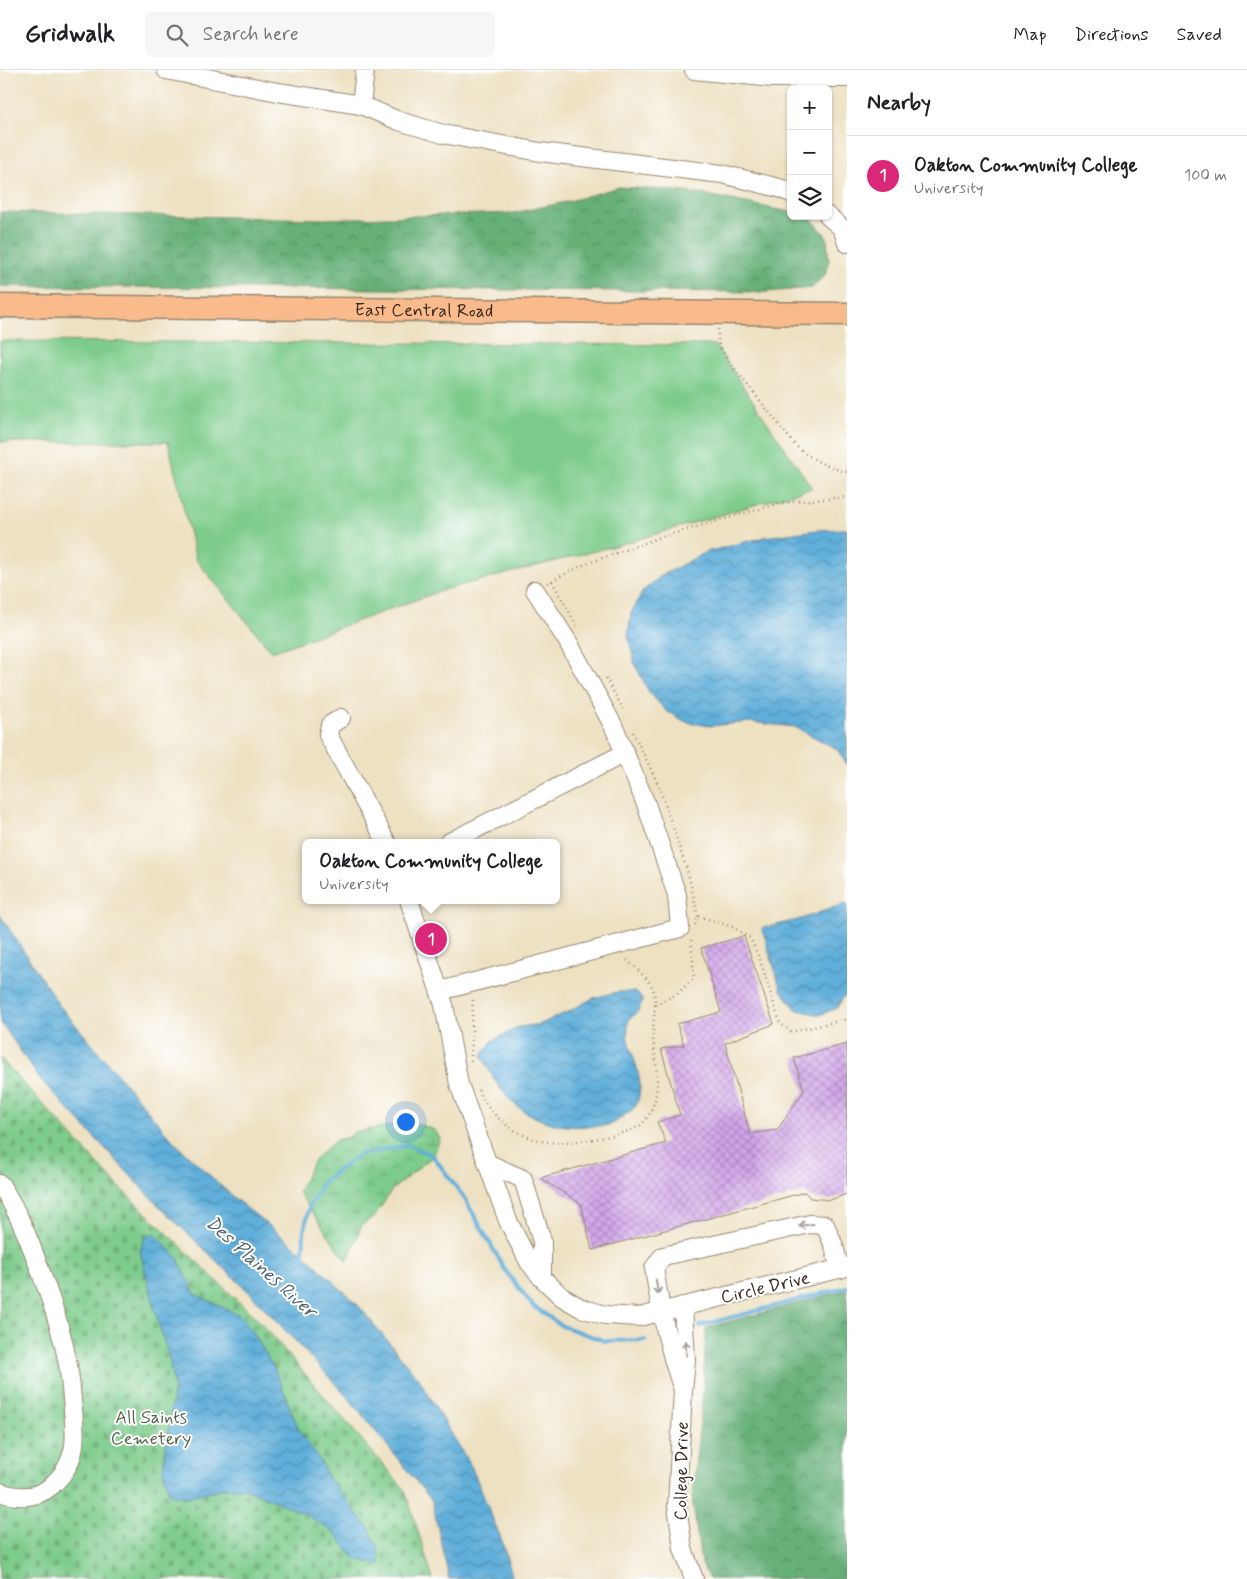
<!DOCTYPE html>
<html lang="en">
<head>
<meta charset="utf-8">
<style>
  :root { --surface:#fff; --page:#f6f6f6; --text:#202124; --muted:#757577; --line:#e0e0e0; --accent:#db2777 }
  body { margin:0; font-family:Mynerve,sans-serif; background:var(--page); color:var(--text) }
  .controls { position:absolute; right:15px; top:15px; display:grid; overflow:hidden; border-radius:8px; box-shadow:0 1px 4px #0004 }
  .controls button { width:45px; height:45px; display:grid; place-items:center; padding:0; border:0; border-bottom:1px solid var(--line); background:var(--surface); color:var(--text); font:25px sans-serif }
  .you { position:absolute; left:405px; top:1051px; width:18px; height:18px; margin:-12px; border:4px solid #fff; border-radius:50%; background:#1a73e8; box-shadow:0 0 0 8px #1a73e833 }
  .badge { display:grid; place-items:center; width:32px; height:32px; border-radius:50%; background:var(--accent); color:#fff; font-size:16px; font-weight:700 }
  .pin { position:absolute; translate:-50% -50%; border:2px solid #fff; box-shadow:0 1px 5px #0006 }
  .popup { position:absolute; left:302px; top:769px; width:258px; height:65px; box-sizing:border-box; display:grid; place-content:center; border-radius:8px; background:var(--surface); filter:drop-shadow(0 1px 4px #0005); font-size:16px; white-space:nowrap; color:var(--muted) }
  .popup b { font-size:19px; color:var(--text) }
  .popup::after { content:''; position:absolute; left:50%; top:100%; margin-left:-10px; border:10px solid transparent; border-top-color:var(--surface) }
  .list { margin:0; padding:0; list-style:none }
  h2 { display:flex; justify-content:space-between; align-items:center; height:65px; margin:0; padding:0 20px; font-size:21px }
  h2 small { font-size:16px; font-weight:400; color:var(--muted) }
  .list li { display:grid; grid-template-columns:32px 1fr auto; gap:15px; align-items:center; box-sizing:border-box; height:80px; padding:0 20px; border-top:1px solid var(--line) }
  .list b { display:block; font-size:19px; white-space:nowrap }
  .list p { margin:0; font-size:16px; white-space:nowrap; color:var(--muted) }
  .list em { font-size:16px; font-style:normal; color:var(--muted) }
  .icon { flex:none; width:28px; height:28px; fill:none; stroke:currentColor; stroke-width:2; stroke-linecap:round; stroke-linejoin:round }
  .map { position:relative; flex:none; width:847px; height:1509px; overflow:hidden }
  header { display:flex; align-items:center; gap:30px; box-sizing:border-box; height:70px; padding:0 25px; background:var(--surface); border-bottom:1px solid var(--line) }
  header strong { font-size:24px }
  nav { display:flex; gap:28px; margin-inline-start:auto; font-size:18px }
  .search { width:350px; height:45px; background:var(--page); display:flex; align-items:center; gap:12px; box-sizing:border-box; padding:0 18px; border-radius:8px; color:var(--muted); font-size:19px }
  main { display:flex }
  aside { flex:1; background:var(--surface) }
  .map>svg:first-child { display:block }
  .grass { fill:#7ecc8c; stroke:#5c7b55 }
  .forest { fill:url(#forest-crowns); stroke:#506d4b }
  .wetland { fill:url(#wetland-marsh); stroke:#5c7b55 }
  .cemetery { fill:url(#cemetery-stones); stroke:#5c7b55 }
  .water { fill:url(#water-waves); stroke:#4e6c7c }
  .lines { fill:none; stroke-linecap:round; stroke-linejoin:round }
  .stream { stroke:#60afda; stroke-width:4 }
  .building { fill:url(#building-cross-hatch) }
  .minor-casing { stroke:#948670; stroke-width:20 }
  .major-casing { stroke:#948670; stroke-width:25 }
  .path { stroke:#948670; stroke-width:2.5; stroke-dasharray:1 4; stroke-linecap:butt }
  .minor { stroke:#fff; stroke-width:18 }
  .major { stroke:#fabb8c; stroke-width:22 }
  .oneway { stroke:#a79f9a }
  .labels { text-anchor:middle; stroke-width:4; stroke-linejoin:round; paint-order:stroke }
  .street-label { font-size:18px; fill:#3b2a1e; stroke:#fff }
  .park-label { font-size:18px; fill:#526344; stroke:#fff }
  .water-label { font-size:19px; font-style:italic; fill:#4a5f69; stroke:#fff }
</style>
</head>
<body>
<header>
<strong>Gridwalk</strong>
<div class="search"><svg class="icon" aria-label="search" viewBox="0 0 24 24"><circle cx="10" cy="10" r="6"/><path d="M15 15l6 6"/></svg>Search here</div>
<nav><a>Map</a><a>Directions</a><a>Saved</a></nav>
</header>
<main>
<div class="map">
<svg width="847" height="1509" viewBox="0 0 847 1509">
  <defs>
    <pattern id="forest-crowns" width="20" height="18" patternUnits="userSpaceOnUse" patternTransform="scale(1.25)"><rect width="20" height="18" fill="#66b078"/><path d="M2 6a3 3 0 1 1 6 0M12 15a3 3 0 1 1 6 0" fill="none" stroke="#558f62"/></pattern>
    <pattern id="wetland-marsh" width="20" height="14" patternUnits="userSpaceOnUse" patternTransform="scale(1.25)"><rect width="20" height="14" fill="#7ecc8c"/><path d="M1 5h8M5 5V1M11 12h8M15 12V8" fill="none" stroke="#6eaf78"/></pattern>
    <pattern id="cemetery-stones" width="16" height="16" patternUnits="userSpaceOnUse" patternTransform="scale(1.25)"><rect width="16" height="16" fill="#7ecc8c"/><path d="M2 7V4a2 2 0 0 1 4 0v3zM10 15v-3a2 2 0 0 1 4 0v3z" fill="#6eaf78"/></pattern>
    <pattern id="water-waves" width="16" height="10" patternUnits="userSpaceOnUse" patternTransform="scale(1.25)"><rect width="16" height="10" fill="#60afda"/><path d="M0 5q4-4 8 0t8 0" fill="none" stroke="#508fb0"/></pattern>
    <pattern id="building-cross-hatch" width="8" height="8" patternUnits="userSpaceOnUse" patternTransform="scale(1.25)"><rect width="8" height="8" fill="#d1a4ea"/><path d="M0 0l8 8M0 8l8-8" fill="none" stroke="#ab86bd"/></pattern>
  </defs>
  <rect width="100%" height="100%" fill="#fff"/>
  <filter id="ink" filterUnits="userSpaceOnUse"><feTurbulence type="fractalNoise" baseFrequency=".02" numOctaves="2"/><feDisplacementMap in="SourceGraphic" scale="10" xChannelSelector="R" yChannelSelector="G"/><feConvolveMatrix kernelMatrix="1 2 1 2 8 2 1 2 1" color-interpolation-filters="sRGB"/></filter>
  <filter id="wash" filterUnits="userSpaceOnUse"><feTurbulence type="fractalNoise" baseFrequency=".0096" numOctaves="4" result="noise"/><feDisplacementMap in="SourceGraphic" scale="20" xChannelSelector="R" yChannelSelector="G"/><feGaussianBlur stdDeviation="1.12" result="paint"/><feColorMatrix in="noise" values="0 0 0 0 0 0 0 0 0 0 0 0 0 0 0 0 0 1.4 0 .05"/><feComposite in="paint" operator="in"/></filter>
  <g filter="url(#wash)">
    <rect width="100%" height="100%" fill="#ede1c2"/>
    <path class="grass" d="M0,271l715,4 97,143 -190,56 -179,46 -171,62 -76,-92 -28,-118h-168z"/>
    <g class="forest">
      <path d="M619,117c35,2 70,4 104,11 23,5 45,10 68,14v4h18l18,21 2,23 -4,15 -13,13 -45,4 -767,-6v-74l324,7 189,-6 53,-11z"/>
      <path d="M847,1220v289h-138l-8,-17 -9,-65 11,-105 3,-64z"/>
    </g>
    <path class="wetland" d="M401,1054h17l17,6 5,9 -7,17 -41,34 -17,26 -13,9 -15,37 -49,-70 16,-32 22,-20 14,-3 4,-5z"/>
    <path class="cemetery" d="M0,988l122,132 139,133 144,167 28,89h-433z"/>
    <g class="water">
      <path d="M847,459v236l-10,-16 -42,-22 -46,-5 -39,4 -24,-4 -20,-11 -17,-19 -14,-27 -7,-29 3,-23 12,-22 18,-15 45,-24 59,-15 52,-7z"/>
      <path d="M847,833v92l-3,1 -7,12 -17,7 -23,-5 -16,-20 -19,-62 36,-8z"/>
      <path d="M0,845l59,90 115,137 59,55 70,56 54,51 62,75 53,89 30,73 11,38h-64l-17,-78 -86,-106 -96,-102 -91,-87 -120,-128 -39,-57z"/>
      <path d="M617,922h19l7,8 -5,11 -10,10c0,6 -1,13 0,19 6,21 19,45 7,67 -3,3 -21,17 -25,18 -4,1 -10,1 -15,1 -57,5 -92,-19 -113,-71l10,-14 27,-14 21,-3 30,-13 23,-13z"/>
      <path d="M148,1164h7l22,23 18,37 44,21 12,14 23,39 25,62 22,32 6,15 41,50 10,20 2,18 -25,-6 -20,-26 -32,-20 -59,-25h-20l-37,9 -18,-3 -6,-26 11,-80 -5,-31 -10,-32 -19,-74 4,-12z"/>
    </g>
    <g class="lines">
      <g class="stream">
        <path d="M303,1187l1,-25 5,-25 15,-26 36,-27 49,-9 24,11 32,43 40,71 28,36 29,20 43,15 40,-1"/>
        <path d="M699,1256l148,-39"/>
      </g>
    </g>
    <g id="blocks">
      <path class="building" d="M744,866l30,88 -49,19 25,91 27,-4 27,-39 -10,-33 53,-14v150l-17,6 -20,-2 -5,-6 -213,58 -11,-46 -41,-26 126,-35 -9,-21 23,-7 -19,-66 23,-4 -7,-21 44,-12 -20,-64z"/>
    </g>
  </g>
  <g filter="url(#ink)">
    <use href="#blocks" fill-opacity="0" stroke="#948670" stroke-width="1"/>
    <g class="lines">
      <defs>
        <g id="minor">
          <path d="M166,0l112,22 83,13 38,16 44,13 97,18 182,22 57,14 12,5"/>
          <path d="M694,0l78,8h75"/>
          <path d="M361,35l4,-35"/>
          <path d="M828,146l14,12 5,15"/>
          <path d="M341,648l-11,7 -2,10 59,108"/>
          <path d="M448,773l177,-90"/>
          <path d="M409,830l35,105 15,79 49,137 21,41 13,16 20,19 19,11 24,7 34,2 208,-50"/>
          <path d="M440,921l240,-63 -3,-33 -31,-91 -32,-77 -46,-85 -33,-52"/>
          <path d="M489,1094l34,15 19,62v37"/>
          <path d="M0,1114c20,30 32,63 44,97 10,27 19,55 24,84 2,11 3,23 4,34 1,15 4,31 2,46 -2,16 -11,31 -24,42 -14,12 -34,11 -50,5"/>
          <path d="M683,1236l3,55 -3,29 -6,116 6,43 11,30"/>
          <path d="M683,1320c-14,-40 -23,-80 -29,-122l9,-12 147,-32 15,1 9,21 6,23"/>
        </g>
        <g id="major">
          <path id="s1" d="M0,236l847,8"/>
        </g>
      </defs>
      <use href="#minor" class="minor-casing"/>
      <use href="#major" class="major-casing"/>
      <g class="path">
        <path d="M718,259v14l9,16 68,86c15,14 32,22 52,27"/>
        <path d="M552,511l26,47"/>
        <path d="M547,513l36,-18 75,-27 123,-35 66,-6"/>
        <path d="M606,608l17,31"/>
        <path d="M633,662l26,54 29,87 10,43"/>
        <path d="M695,855l3,-9 35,11 17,11 10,22 20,63 11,9 56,-13"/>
        <path d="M655,935l22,-11 17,-16 -3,-41"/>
        <path d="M471,991l2,-64"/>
        <path d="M478,1020c11,25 36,45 63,51 21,5 82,-4 100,-16 4,-4 11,-14 12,-19 8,-22 2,-46 0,-68 -1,-15 4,-31 1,-46 -2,-11 -21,-26 -29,-34"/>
      </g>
      <use href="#minor" class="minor"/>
      <use href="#major" class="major"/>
    </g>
    <defs><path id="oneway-shaft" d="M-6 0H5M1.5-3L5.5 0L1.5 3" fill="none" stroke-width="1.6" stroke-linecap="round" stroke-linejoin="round" transform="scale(1.25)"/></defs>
    <g class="oneway">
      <use href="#oneway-shaft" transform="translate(806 1155) rotate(172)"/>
      <use href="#oneway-shaft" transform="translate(657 1217) rotate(81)"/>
      <use href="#oneway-shaft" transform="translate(686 1278) rotate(-93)"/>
    </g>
  </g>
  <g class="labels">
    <g class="street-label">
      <text dy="6" stroke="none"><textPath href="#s1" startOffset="424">East Central Road</textPath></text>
      <text transform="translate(765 1217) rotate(-13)" y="6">Circle Drive</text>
      <text transform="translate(681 1401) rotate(-89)" y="6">College Drive</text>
    </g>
    <g class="park-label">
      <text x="151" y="1353">All Saints<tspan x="151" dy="21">Cemetery</tspan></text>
    </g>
    <g class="water-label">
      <text transform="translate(262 1196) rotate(42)" y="7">Des Plaines River</text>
    </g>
  </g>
</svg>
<div class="controls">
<button>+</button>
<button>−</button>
<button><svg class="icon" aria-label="layers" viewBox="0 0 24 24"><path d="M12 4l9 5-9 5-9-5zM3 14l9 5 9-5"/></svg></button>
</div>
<div class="you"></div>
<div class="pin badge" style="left:431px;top:869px">1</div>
<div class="popup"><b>Oakton Community College</b>University</div>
</div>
<aside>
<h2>Nearby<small></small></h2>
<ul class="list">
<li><span class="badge">1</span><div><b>Oakton Community College</b><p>University</p></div><em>100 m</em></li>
</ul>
</aside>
</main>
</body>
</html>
